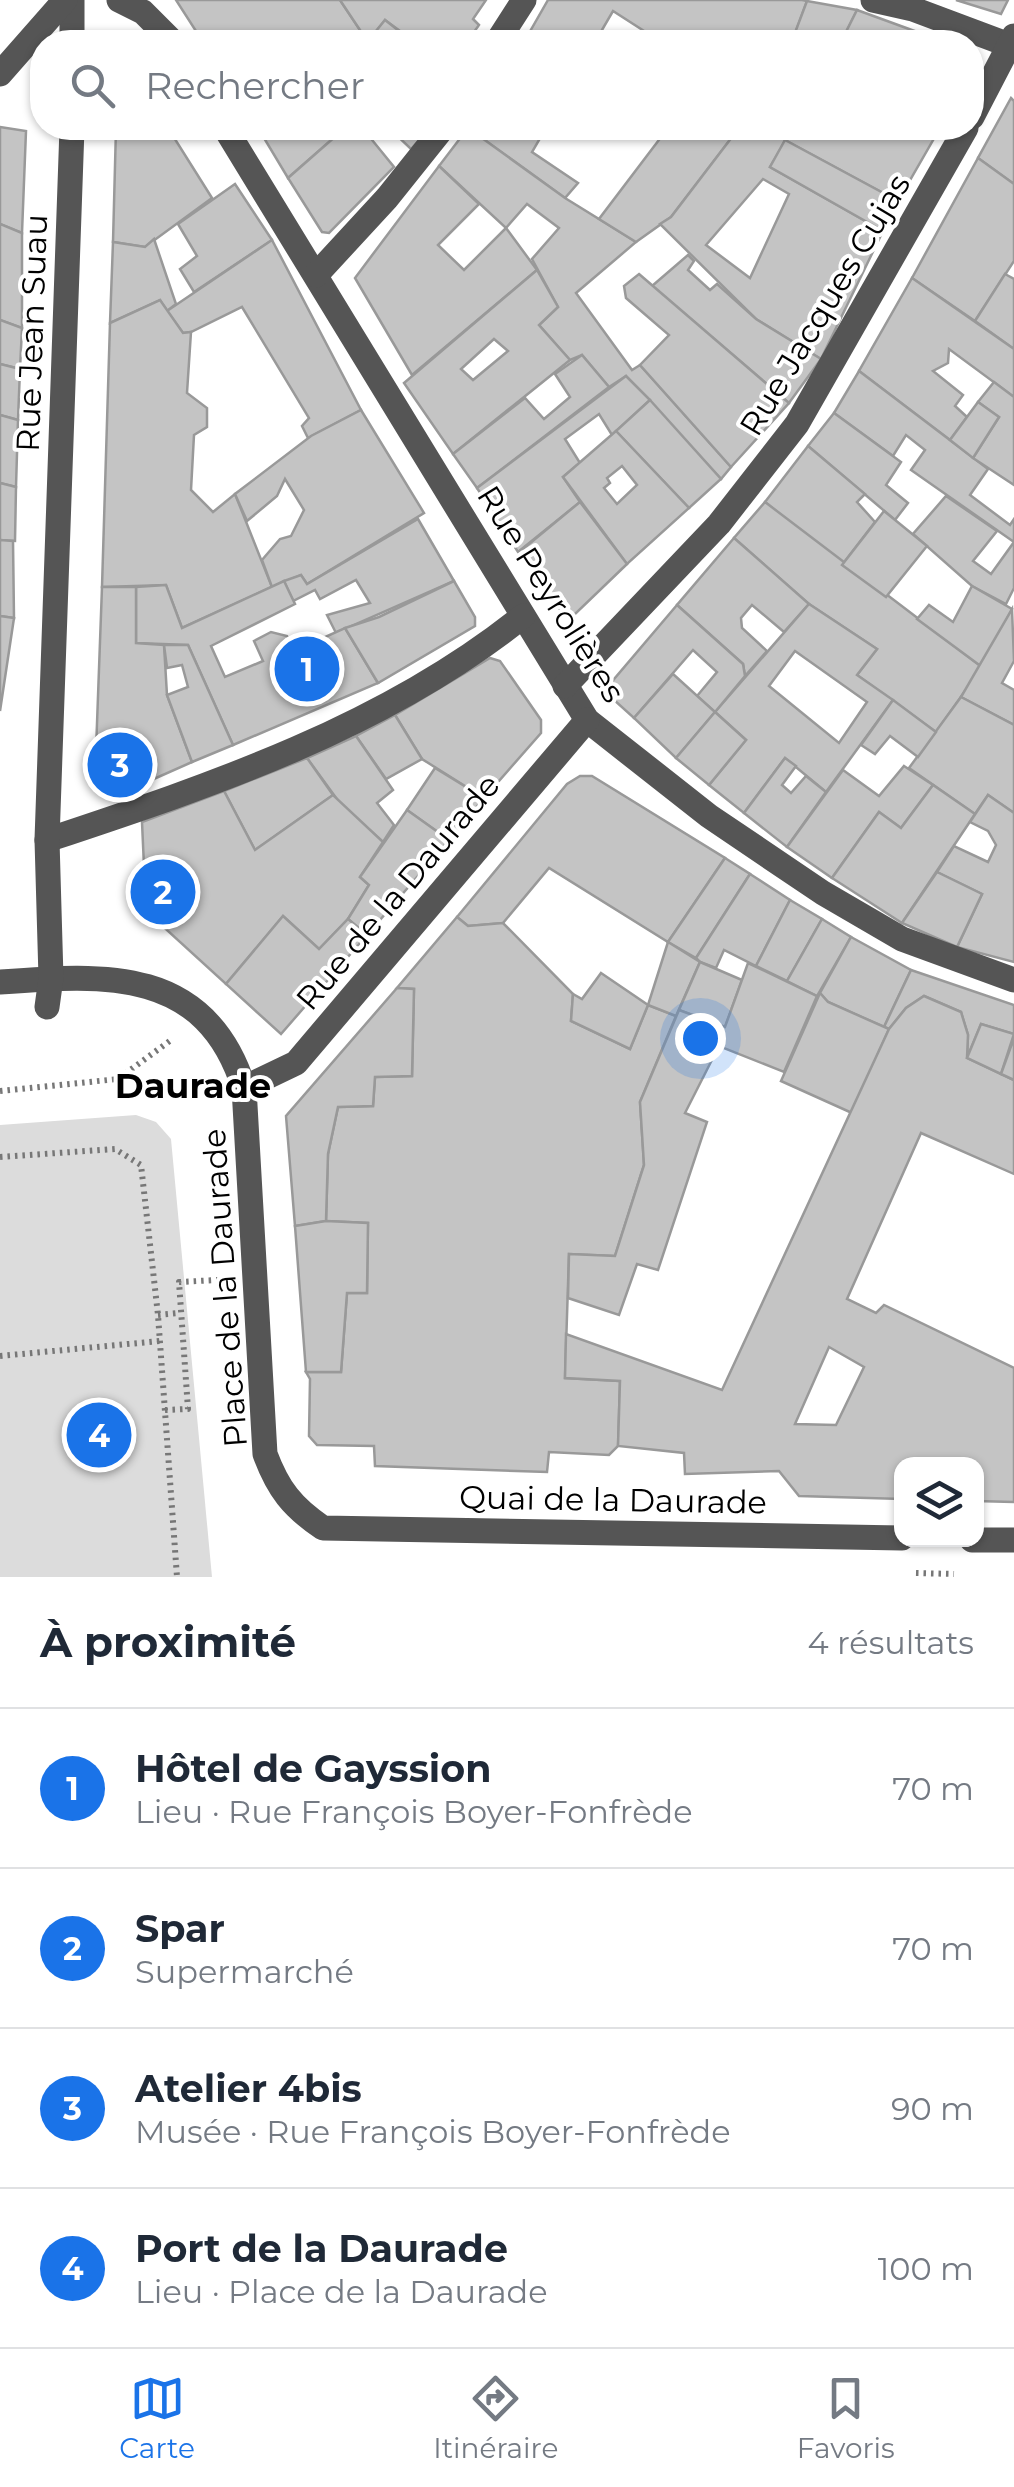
<!DOCTYPE html>
<html lang="fr">
<head>
<meta charset="utf-8">
<style>
  :root { --surface:#fff; --page:#f2f2f3; --text:#1f2937; --muted:#747a83; --line:#e0e1e3; --accent:#1a73e8 }
  body { margin:0; font-family:Montserrat,sans-serif; background:var(--page); color:var(--text) }
  .controls { position:absolute; right:30px; bottom:30px; display:grid; overflow:hidden; border-radius:20px; box-shadow:0 2px 8px #0004 }
  .controls button { width:90px; height:90px; display:grid; place-items:center; padding:0; border:0; border-bottom:2px solid var(--line); background:var(--surface); color:var(--text); font:50px sans-serif }
  .you { position:absolute; left:700px; top:1038px; width:35px; height:35px; margin:-25px; border:8px solid #fff; border-radius:50%; background:#1a73e8; box-shadow:0 0 0 15px #1a73e833 }
  .badge { display:grid; place-items:center; width:65px; height:65px; border-radius:50%; background:var(--accent); color:#fff; font-size:32px; font-weight:700 }
  .pin { position:absolute; translate:-50% -50%; border:5px solid #fff; box-shadow:0 2px 10px #0006 }
  .list { margin:0; padding:0; list-style:none }
  h2 { display:flex; justify-content:space-between; align-items:center; height:130px; margin:0; padding:0 40px; font-size:42px }
  h2 small { font-size:32px; font-weight:400; color:var(--muted) }
  .list li { display:grid; grid-template-columns:65px 1fr auto; gap:30px; align-items:center; box-sizing:border-box; height:160px; padding:0 40px; border-top:2px solid var(--line) }
  .list b { display:block; font-size:38px; white-space:nowrap }
  .list p { margin:0; font-size:32px; white-space:nowrap; color:var(--muted) }
  .list em { font-size:32px; font-style:normal; color:var(--muted) }
  .icon { flex:none; width:55px; height:55px; fill:none; stroke:currentColor; stroke-width:2; stroke-linecap:round; stroke-linejoin:round }
  .map { position:relative; flex:none; width:1014px; height:1577px; overflow:hidden }
  .search { position:absolute; background:var(--surface); box-shadow:0 2px 8px #0004; left:30px; right:30px; top:30px; height:110px; display:flex; align-items:center; gap:25px; box-sizing:border-box; padding:0 35px; border-radius:40px; color:var(--muted); font-size:38px }
  .sheet { height:770px; background:var(--surface) }
  nav { display:flex; justify-content:space-around; align-items:center; box-sizing:border-box; height:140px; border-top:2px solid var(--line); background:var(--surface); font-size:28px; color:var(--muted) }
  nav a { display:grid; justify-items:center; gap:5px }
  nav .on { color:var(--accent) }
  .map>svg:first-child { display:block }
  .green { fill:#dcdcdc }
  .building { fill:#c4c4c4; stroke:#999; stroke-width:2.5; fill-rule:evenodd }
  .lines { fill:none; stroke-linecap:round; stroke-linejoin:round }
  .path { stroke:#777; stroke-width:6; stroke-dasharray:2.5 5; stroke-linecap:butt }
  .minor { stroke:#555; stroke-width:25 }
  .labels { text-anchor:middle; stroke-width:8; stroke-linejoin:round; paint-order:stroke }
  .street-label { font-size:32px; fill:#000; stroke:#fff }
  .neighbourhood-label { font-size:35px; font-weight:bold; fill:#000; stroke:#fff }
</style>
</head>
<body>
<div class="map">
<svg width="1014" height="1577" viewBox="0 0 1014 1577">
  <rect width="100%" height="100%" fill="#fff"/>
  <path class="green" d="M136,1115l20,7 15,17 41,438h-212v-452z"/>
  <g class="building">
    <path d="M176,0h164l28,42h-165z"/>
    <path d="M340,0h146l-13,19 6,6 -12,17h-52l-30,-22 -17,22z"/>
    <path d="M548,0h254l5,1 -15,41 -137,-4 -42,-27 -18,31h-71z"/>
    <path d="M956,0h52l-7,14z"/>
    <path d="M807,1l50,9 -16,32 -48,-4z"/>
    <path d="M857,10l63,23 18,9h-97z"/>
    <path d="M385,20l14,11 -8,11h-24z"/>
    <path d="M1011,98l3,3v83l-36,-26z"/>
    <path d="M0,127l26,4 -4,102 -22,-9z"/>
    <path d="M116,128h52l44,70 -67,49 -32,-5z"/>
    <path d="M258,128h87l-57,50z"/>
    <path d="M345,128h31l-8,7 26,32 -65,66 -7,-1 -34,-54z"/>
    <path d="M389,128h41l-19,21z"/>
    <path d="M468,128h78l-14,24 46,31 -13,15z"/>
    <path d="M468,128l97,70 71,44 -60,51 56,77 8,-5 91,102 -10,12 -95,-103 -17,11 -27,-32 -12,5 -31,-35 19,-18 -26,-48 27,-31 -32,-24 -21,24 -67,-62z"/>
    <path d="M668,128h71l-68,89 -35,25 -37,-23z"/>
    <path d="M739,128h54l-23,39 113,64 -62,128 -65,-40 -96,-95 11,-7zM763,179l26,15 -39,84 -44,-33z"/>
    <path d="M793,128h147l-42,73 -113,-61z"/>
    <path d="M785,140l113,61 -15,30 -113,-64z"/>
    <path d="M978,158l36,26v77l-39,60 -63,-43z"/>
    <path d="M439,166l40,38 -41,41 26,25 42,-42 31,42 -125,105 -57,-97z"/>
    <path d="M235,184l37,56 -78,52 -14,-23 17,-13 -19,-32z"/>
    <path d="M0,224l22,9v95l-22,-8z"/>
    <path d="M154,239l22,65 -9,7 -7,-11 -50,23 3,-81 32,5z"/>
    <path d="M272,240l89,170 -53,28 -6,-12 7,-8 -67,-111 -51,25 -8,1 -16,-22z"/>
    <path d="M688,255l6,6 -6,9 22,20 7,-6 39,35 65,40 -32,44 -137,-117z"/>
    <path d="M537,270l21,37 -19,18 31,35 -117,94 -49,-71zM494,339l14,12 -35,29 -12,-11z"/>
    <path d="M639,274l150,129 -58,64 -91,-102 29,-30 -43,-37 -2,-12z"/>
    <path d="M1005,274l9,5v70l-39,-28z"/>
    <path d="M912,278l102,71v48l-65,-48 -1,14 -15,8 30,24 -8,11 12,11 -17,23 -91,-69z"/>
    <path d="M160,300l23,33 8,-1 -4,61 20,15v19l-13,8 -3,55 22,22 22,-18 37,93 -90,41 -16,-43 -64,2 8,-264z"/>
    <path d="M0,320l22,8 -2,41 -20,-5z"/>
    <path d="M582,355l27,32 -132,101 -24,-34 72,-56 19,21 26,-22 -15,-23z"/>
    <path d="M0,364l20,5 -2,51 -18,-5z"/>
    <path d="M859,371l129,98 -18,26 40,30 4,-6v23l-103,-72 14,-20 -19,-15 -13,21 -59,-43z"/>
    <path d="M626,376l24,24 -38,35 -13,-21 -34,25 15,24 -17,14 17,25 -62,50 -41,-64z"/>
    <path d="M994,382l20,15v88l-41,-27 26,-41 -21,-15z"/>
    <path d="M650,400l71,79 -32,29 -73,-77z"/>
    <path d="M978,402l21,15 -26,41 -23,-18z"/>
    <path d="M361,410l63,103 -117,71 -6,-9 -29,12 -10,-27 18,-21 11,-3 13,-26 -19,-31 -8,17 -30,25 -12,-27 76,-58z"/>
    <path d="M834,413l67,49 -15,23 22,18 -13,17 -87,-74z"/>
    <path d="M0,415l18,5 -2,67 -16,-4z"/>
    <path d="M616,431l73,77 -62,56 -64,-87zM622,466l15,19 -20,19 -13,-16 6,-5 -3,-5z"/>
    <path d="M808,446l57,48 -8,8 18,20 -33,43 -77,-63z"/>
    <path d="M0,483l16,4 -1,54 -15,-1z"/>
    <path d="M946,496l51,35 -24,30 18,13 23,-32v46l-8,16 -34,-18 -59,-52z"/>
    <path d="M580,502l47,62 -54,52 -10,-1 -40,-66z"/>
    <path d="M765,502l217,165 -46,65 -79,-57 20,-26 -68,-45 -75,-66z"/>
    <path d="M884,511l43,35 -41,51 -44,-32z"/>
    <path d="M418,519l36,62 -118,52 -9,-18 43,-12 -14,-23 -36,19 -5,-9 -22,11 -9,-20 17,-6 6,9z"/>
    <path d="M734,538l75,66 -25,28 -32,-27 -11,13 1,10 25,23 -22,25 -2,-12 -66,-59z"/>
    <path d="M0,540l13,1 1,77 -14,-2z"/>
    <path d="M284,581l11,23 -84,42 14,31 38,-16 -9,-20 17,-9 16,4 7,15 51,-23 33,55 -145,62 -45,-100 -52,-2v-56l30,-2 16,43z"/>
    <path d="M454,581l21,36v9l-97,57 -33,-55 34,-11z"/>
    <path d="M972,586l40,23 -30,58 -65,-48 12,-14 24,17z"/>
    <path d="M102,587h34v56l28,2 3,50 25,67 -72,32 -25,-16z"/>
    <path d="M809,604l68,45 -20,26 36,25 -67,92 -41,-34 -41,55 -35,-28 37,-45 -31,-28zM795,651l72,51 -28,41 -70,-57z"/>
    <path d="M677,605l66,59 2,12 -30,36 -18,-16 20,-24 -24,-22 -59,68 -30,-27z"/>
    <path d="M1012,609l2,52 -12,22 12,7v35l-53,-28z"/>
    <path d="M0,616l14,2 -14,93z"/>
    <path d="M164,645h24l45,100 -41,17 -25,-67 21,-8 -6,-22 -15,3z"/>
    <path d="M490,658l10,3 41,59v13l-57,65 -62,-39 -27,-44z"/>
    <path d="M673,674l42,38 -39,46 -42,-40z"/>
    <path d="M961,697l53,28v88l-26,-18 -13,19 -66,-46z"/>
    <path d="M893,700l43,32 -18,25 -28,-21 -15,18 -14,-9z"/>
    <path d="M715,712l31,28 -37,45 -33,-27z"/>
    <path d="M395,715l27,44 -36,20 -30,-43z"/>
    <path d="M356,736l37,54 -16,13 17,22 -11,17 -41,-36 -35,-48z"/>
    <path d="M307,758l26,37 -78,55 -31,-59z"/>
    <path d="M785,758l11,8 -14,19 9,8 15,-17 20,16 -39,55 -43,-34z"/>
    <path d="M904,766l29,19 -32,43 -22,-16 -47,66 -45,-31 56,-77 36,26z"/>
    <path d="M435,768l49,30 -35,42 -42,-30z"/>
    <path d="M580,776h12l133,82 -57,84 -119,-74 -46,55 -35,3 -11,-9 110,-133z"/>
    <path d="M933,785l42,29 -73,109 -70,-45 47,-66 22,16z"/>
    <path d="M224,791l31,59 78,-55 50,47 -23,35 9,8 -21,34 -29,30 -36,-33 -57,68 -80,-73 -4,-89z"/>
    <path d="M988,795l26,18v149l-57,-15 25,-53 -45,-22 17,-26 34,16 8,-17 -8,-14 -18,-9z"/>
    <path d="M407,810l42,30 -82,95 -19,-16 21,-34 -9,-8z"/>
    <path d="M725,858l25,16 -54,84 -28,-16z"/>
    <path d="M937,872l45,22 -25,53 -55,-24z"/>
    <path d="M750,874l40,26 -34,66 -32,-16 -8,18 -16,-6 -4,-4z"/>
    <path d="M790,900l32,19 -35,62 -31,-15z"/>
    <path d="M283,916l36,33 29,-30 19,16 -86,99 -55,-50z"/>
    <path d="M457,917l11,9 35,-3 70,71 -2,27 59,28 18,-44 28,11 -36,86 4,63 -29,91 -46,-2 -4,124 55,3 -2,65 -9,9 -60,-3 -2,20 -172,-6 -1,-20 -57,-1 -8,-9 1,-57 -4,-7h35l6,-79h20l1,-70 -42,-2 2,-67 10,-47 35,-1 2,-29 37,-1 2,-87 -17,-1z"/>
    <path d="M822,919l29,18 -34,59 -30,-15z"/>
    <path d="M851,937l60,33 -27,57 -56,-25 -8,-9z"/>
    <path d="M668,942l32,20 -24,54 -28,-11z"/>
    <path d="M700,962l42,18 -17,47 -46,-17z"/>
    <path d="M748,963l69,33 -33,76 -65,-26 -34,67 22,9 -49,148 -21,-6 -18,51 -51,-17 1,-44 46,2 29,-91 -4,-63 39,-92 46,17z"/>
    <path d="M911,970l103,35v29l-33,-10 -14,34 1,-23 -7,-23 -37,-16 -18,12 -17,21 -5,-2z"/>
    <path d="M601,973l47,32 -18,44 -59,-28 2,-27 9,5z"/>
    <path d="M397,988l17,1 -2,87 -37,1 -2,29 -35,1 -10,47 -2,67 -31,5 -9,-110z"/>
    <path d="M820,993l8,9 61,27 -37,84 -71,-32z"/>
    <path d="M924,996l37,16 7,23 -1,23 47,22v94l-93,-41 -74,166 29,14 8,-8 130,63v134l-38,-1v-37h-74v35l-103,-3 -20,-25 -94,3 -1,-21 -66,-7 2,-65 -55,-3 1,-44 156,56 167,-361 17,-21zM829,1347l35,20 -28,58 -41,-1z"/>
    <path d="M981,1024l33,10 -13,40 -34,-16z"/>
    <path d="M1014,1038v42l-13,-6z"/>
    <path d="M326,1221l42,2 -1,70h-20l-6,79h-35l-11,-146z"/>
  </g>
  <g class="lines">
    <g class="path">
      <path d="M0,1091l118,-12 53,-39"/>
      <path d="M0,1157l115,-8 26,16 17,150 19,262"/>
      <path d="M158,1315l21,-2"/>
      <path d="M0,1356l160,-15"/>
      <path d="M165,1410l23,-1 -9,-127 39,-2"/>
      <path d="M916,1573l38,1"/>
    </g>
    <g class="minor">
      <path d="M72,0v42"/>
      <path d="M119,0l24,12 30,30"/>
      <path d="M873,0l40,9 96,36"/>
      <path d="M497,42l27,-42"/>
      <path d="M0,74l65,-74"/>
      <path d="M972,117l42,-81"/>
      <path d="M225,128l362,592 122,96 114,77 79,46 112,41"/>
      <path d="M316,275l71,-77 56,-70"/>
      <path d="M565,686l154,-162 78,-100 169,-296"/>
      <path d="M47,840c166,-55 338,-113 476,-224"/>
      <path d="M0,982c106,-8 206,-15 244,106l21,366c13,35 27,53 58,74l579,10"/>
      <path d="M47,1007l4,-29 -4,-138 25,-712"/>
      <path d="M244,1088l52,-25 291,-343"/>
      <path d="M972,1540h42"/>
    </g>
  </g>
  <g class="labels">
    <g class="street-label">
      <text transform="translate(825 305) rotate(-59)" y="11">Rue Jacques Cujas</text>
      <text transform="translate(32 333) rotate(-88)" y="11">Rue Jean Suau</text>
      <text transform="translate(551 594) rotate(58)" y="11">Rue Peyrolières</text>
      <text transform="translate(398 892) rotate(-50)" y="11">Rue de la Daurade</text>
      <text transform="translate(225 1288) rotate(-94)" y="11">Place de la Daurade</text>
      <text transform="translate(613 1500) rotate(1)" y="11">Quai de la Daurade</text>
    </g>
    <g class="neighbourhood-label">
      <text x="193" y="1098">Daurade</text>
    </g>
  </g>
</svg>
<div class="controls">
<button><svg class="icon" aria-label="layers" viewBox="0 0 24 24"><path d="M12 4l9 5-9 5-9-5zM3 14l9 5 9-5"/></svg></button>
</div>
<div class="you"></div>
<div class="pin badge" style="left:307px;top:669px">1</div>
<div class="pin badge" style="left:163px;top:892px">2</div>
<div class="pin badge" style="left:120px;top:765px">3</div>
<div class="pin badge" style="left:99px;top:1435px">4</div>
<div class="search"><svg class="icon" aria-label="search" viewBox="0 0 24 24"><circle cx="10" cy="10" r="6"/><path d="M15 15l6 6"/></svg>Rechercher</div>
</div>
<section class="sheet">
<h2>À proximité<small>4 résultats</small></h2>
<ul class="list">
<li><span class="badge">1</span><div><b>Hôtel de Gayssion</b><p>Lieu · Rue François Boyer-Fonfrède</p></div><em>70 m</em></li>
<li><span class="badge">2</span><div><b>Spar</b><p>Supermarché</p></div><em>70 m</em></li>
<li><span class="badge">3</span><div><b>Atelier 4bis</b><p>Musée · Rue François Boyer-Fonfrède</p></div><em>90 m</em></li>
<li><span class="badge">4</span><div><b>Port de la Daurade</b><p>Lieu · Place de la Daurade</p></div><em>100 m</em></li>
</ul>
</section>
<nav>
<a class="on"><svg class="icon" aria-label="map" viewBox="0 0 24 24"><path d="M3 6l6-2 6 2 6-2v14l-6 2-6-2-6 2zM9 4v14M15 6v14"/></svg>Carte</a>
<a><svg class="icon" aria-label="directions" viewBox="0 0 24 24"><path d="M12 3l9 9-9 9-9-9zM9 14v-3h6M13 9l2 2-2 2"/></svg>Itinéraire</a>
<a><svg class="icon" aria-label="saved" viewBox="0 0 24 24"><path d="M7 4h10v16l-5-4-5 4z"/></svg>Favoris</a>
</nav>
</body>
</html>
